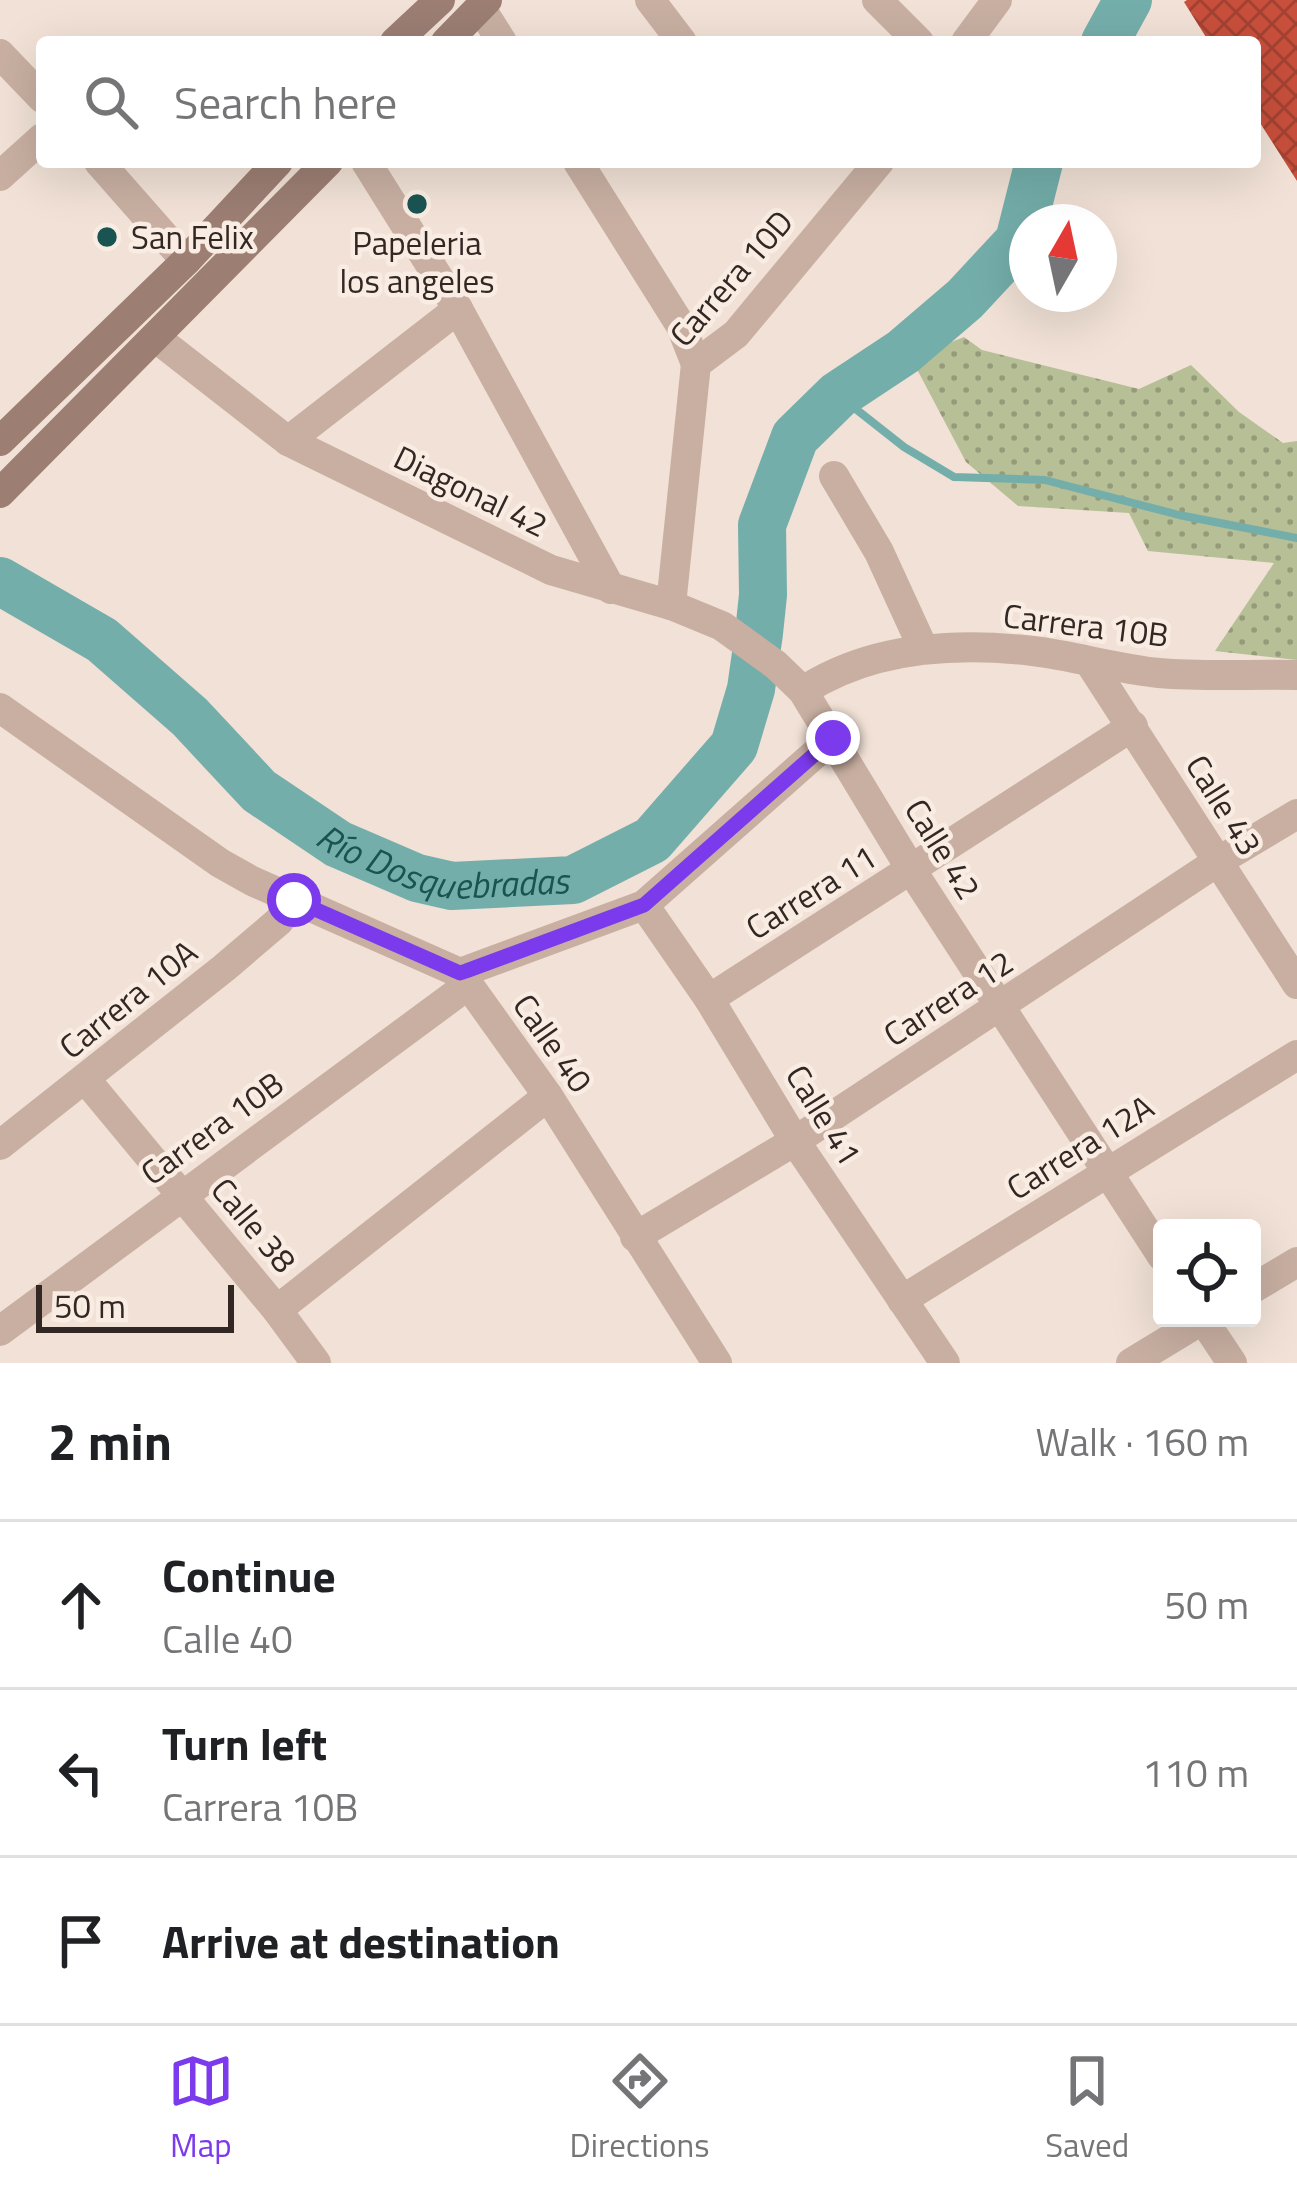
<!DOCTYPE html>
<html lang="en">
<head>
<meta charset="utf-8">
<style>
  :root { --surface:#fff; --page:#f2f2f2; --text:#202124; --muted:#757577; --line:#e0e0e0; --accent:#7c3aed }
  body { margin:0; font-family:"Titillium Web",sans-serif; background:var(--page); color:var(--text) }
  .controls { position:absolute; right:36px; bottom:36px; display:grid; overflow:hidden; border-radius:12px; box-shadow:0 12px 48px #0002 }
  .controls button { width:108px; height:108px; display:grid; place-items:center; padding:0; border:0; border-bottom:3px solid var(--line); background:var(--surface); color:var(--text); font:60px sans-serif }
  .compass { position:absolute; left:1009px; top:204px; width:108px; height:108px; border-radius:50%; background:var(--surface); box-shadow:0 12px 48px #0002; rotate:9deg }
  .scale { position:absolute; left:36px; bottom:30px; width:198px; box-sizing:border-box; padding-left:12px; border:6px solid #332724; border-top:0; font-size:33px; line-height:42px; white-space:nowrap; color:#332724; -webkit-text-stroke:9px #f9ece2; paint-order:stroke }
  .stop { position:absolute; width:36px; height:36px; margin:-27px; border:9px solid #7c3aed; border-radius:50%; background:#fff }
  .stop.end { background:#7c3aed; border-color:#fff; box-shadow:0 3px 12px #0008 }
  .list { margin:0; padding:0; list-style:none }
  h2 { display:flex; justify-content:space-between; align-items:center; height:156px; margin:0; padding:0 48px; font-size:51px }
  h2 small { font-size:39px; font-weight:400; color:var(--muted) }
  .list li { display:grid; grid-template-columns:78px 1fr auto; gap:36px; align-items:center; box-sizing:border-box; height:168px; padding:0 48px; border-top:3px solid var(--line) }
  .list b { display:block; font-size:45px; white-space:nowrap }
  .list p { margin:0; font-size:39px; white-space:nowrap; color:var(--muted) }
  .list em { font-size:39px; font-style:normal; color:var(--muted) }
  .icon { flex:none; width:66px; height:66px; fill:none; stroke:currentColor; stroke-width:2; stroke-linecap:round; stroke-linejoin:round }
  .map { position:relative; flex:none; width:1297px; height:1363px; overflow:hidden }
  .search { position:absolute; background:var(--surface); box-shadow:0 12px 48px #0002; left:36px; right:36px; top:36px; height:132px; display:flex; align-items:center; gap:30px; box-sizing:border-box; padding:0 42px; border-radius:12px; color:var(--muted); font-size:45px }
  .sheet { height:660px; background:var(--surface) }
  nav { display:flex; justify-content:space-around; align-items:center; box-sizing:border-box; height:168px; border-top:3px solid var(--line); background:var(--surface); font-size:33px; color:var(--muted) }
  nav a { display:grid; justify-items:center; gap:6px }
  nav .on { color:var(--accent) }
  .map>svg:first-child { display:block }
  .grass { fill:url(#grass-dots) }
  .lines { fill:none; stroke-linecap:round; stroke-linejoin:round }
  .stream { stroke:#74aeaa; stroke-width:8 }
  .river { stroke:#74aeaa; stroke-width:48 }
  .building { fill:url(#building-cross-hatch) }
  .street { stroke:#c8afa2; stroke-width:30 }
  .secondary { stroke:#9c7e73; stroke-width:30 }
  .route { stroke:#7c3aed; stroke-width:15 }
  .poi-dot { fill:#1a5452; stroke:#f9ece2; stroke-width:4.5 }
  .labels { text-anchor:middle; stroke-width:9; stroke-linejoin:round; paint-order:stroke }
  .poi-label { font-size:33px; fill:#332724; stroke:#f9ece2; text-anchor:start }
  .street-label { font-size:33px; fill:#332724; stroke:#f9ece2 }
  .water-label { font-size:36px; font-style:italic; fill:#1a5452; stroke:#f9ece2 }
</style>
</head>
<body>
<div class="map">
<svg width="1297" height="1363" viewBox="0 0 1297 1363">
  <defs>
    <pattern id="grass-dots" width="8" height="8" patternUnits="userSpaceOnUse" patternTransform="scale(3)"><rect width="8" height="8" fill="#b6bf96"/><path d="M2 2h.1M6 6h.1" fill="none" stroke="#959b7a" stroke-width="1.8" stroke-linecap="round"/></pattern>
    <pattern id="building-cross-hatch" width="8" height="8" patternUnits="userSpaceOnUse" patternTransform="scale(3)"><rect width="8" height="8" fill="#c84f3c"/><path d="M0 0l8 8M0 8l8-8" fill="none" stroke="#a34232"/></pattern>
  </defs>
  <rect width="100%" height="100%" fill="#f1e1d6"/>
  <path class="grass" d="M964,337l18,13 157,39 52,-24 48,47 44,31 14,-2v219l-82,-9 59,-88 -126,-12 -19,-38 -111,-7 -52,-44 -55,-104z"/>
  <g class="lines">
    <path class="stream" d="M838,395l66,52 50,30 91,3 134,35 118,23"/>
    <g class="river">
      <path d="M1105,42l23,-42"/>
      <path id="s1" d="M0,581l102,59 88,77 69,74 79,53 79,34 35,8 121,-6 79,-40 82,-94 17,-57 8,-56 4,-38 -1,-70 33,-88 43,-42 65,-43 62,-53 54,-58 20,-79"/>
    </g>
  </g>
  <path class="building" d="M1187,0h110v181l-42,-66v-73h-46l-25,-40z"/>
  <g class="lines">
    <g class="street">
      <path d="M650,0l32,42"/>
      <path d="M877,0l42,42"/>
      <path d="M480,7l22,35"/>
      <path d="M966,42l31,-42"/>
      <path d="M0,54l42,44"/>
      <path d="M99,162l87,99"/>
      <path d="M366,162l92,147 153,280"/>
      <path d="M578,162l103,164 15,38"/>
      <path d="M0,176l42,-38"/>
      <path d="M156,338l132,103 263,129 120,35 51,21 54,39 27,26 109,180 250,385"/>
      <path d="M288,441l170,-132"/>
      <path d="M834,476l45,76 44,96"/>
      <path d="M671,605l25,-241 40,-30 143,-172"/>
      <path d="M1090,663l207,321"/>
      <path d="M803,691c67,-44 152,-49 230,-40 42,5 84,18 126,22 46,4 93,1 138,2"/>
      <path d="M0,708l220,155 32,18 208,92 88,123 169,267"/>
      <path d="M644,905l65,94 86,142 150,222"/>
      <path d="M460,973l184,-68 189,-167"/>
      <path d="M709,999l424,-273"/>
      <path d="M86,1080l191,230 39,53"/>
      <path d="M0,1145l224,-177 55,-47 15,-21"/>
      <path d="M635,1237l160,-96 422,-279 80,-48"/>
      <path d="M1252,1289l45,-27"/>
      <path d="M902,1300l395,-245"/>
      <path d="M277,1310l271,-214"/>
      <path d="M1202,1318l30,45"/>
      <path d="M0,1331l468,-346"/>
      <path d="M1131,1363l74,-45"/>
    </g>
    <g class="secondary">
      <path d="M395,42l45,-42"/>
      <path d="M446,42l41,-42"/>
      <path d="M0,441l186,-180 92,-99"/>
      <path d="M0,493l328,-331"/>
    </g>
  </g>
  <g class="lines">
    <path class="route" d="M294,900l166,73 6,-2 178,-66 189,-167"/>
  </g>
  <g class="poi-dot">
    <circle cx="417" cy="204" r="12"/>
    <circle cx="107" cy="237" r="12"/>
  </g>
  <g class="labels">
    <g class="poi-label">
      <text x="131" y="249">San Felix</text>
      <text x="417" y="255" text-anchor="middle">Papeleria<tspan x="417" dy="38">los angeles</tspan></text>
    </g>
    <g class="street-label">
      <text transform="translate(731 278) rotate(-49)" y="12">Carrera 10D</text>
      <text transform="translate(471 491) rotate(26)" y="12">Diagonal 42</text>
      <text transform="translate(1086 625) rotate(7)" y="12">Carrera 10B</text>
      <text transform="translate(1224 805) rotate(58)" y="12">Calle 43</text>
      <text transform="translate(943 849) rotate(58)" y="12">Calle 42</text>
      <text transform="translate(811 892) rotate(-32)" y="12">Carrera 11</text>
      <text transform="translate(948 998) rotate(-33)" y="12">Carrera 12</text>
      <text transform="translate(128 999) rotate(-39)" y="12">Carrera 10A</text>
      <text transform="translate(553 1043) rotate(55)" y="12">Calle 40</text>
      <text transform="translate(824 1115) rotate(58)" y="12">Calle 41</text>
      <text transform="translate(212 1128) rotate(-36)" y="12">Carrera 10B</text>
      <text transform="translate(1080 1147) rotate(-32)" y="12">Carrera 12A</text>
      <text transform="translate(254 1225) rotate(50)" y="12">Calle 38</text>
    </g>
    <g class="water-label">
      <text dy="13" stroke="none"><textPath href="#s1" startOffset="540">Río Dosquebradas</textPath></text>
    </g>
  </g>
</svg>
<div class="controls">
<button><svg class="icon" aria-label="locate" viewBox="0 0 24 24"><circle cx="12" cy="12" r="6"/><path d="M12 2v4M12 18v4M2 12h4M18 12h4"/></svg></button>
</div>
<svg class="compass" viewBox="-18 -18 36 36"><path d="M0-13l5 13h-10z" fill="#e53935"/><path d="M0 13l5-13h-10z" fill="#757577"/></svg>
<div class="scale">50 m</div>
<div class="stop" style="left:294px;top:900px"></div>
<div class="stop end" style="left:833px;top:738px"></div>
<div class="search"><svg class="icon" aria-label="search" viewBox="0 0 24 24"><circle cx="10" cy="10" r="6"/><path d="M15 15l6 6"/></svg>Search here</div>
</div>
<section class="sheet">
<h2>2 min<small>Walk · 160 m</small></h2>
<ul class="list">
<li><svg class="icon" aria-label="ahead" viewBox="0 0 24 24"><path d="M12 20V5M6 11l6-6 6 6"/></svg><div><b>Continue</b><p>Calle 40</p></div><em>50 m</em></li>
<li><svg class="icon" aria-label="left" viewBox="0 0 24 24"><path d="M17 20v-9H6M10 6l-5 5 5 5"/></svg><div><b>Turn left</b><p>Carrera 10B</p></div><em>110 m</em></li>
<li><svg class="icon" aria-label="arrive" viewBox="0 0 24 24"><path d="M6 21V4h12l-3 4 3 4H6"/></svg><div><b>Arrive at destination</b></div></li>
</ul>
</section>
<nav>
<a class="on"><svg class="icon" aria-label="map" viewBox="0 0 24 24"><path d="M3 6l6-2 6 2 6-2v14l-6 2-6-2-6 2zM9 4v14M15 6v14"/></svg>Map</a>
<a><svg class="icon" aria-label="directions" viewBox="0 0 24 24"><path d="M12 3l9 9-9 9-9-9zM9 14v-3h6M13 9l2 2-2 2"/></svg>Directions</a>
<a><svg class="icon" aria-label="saved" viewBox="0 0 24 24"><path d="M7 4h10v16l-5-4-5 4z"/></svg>Saved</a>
</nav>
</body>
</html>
